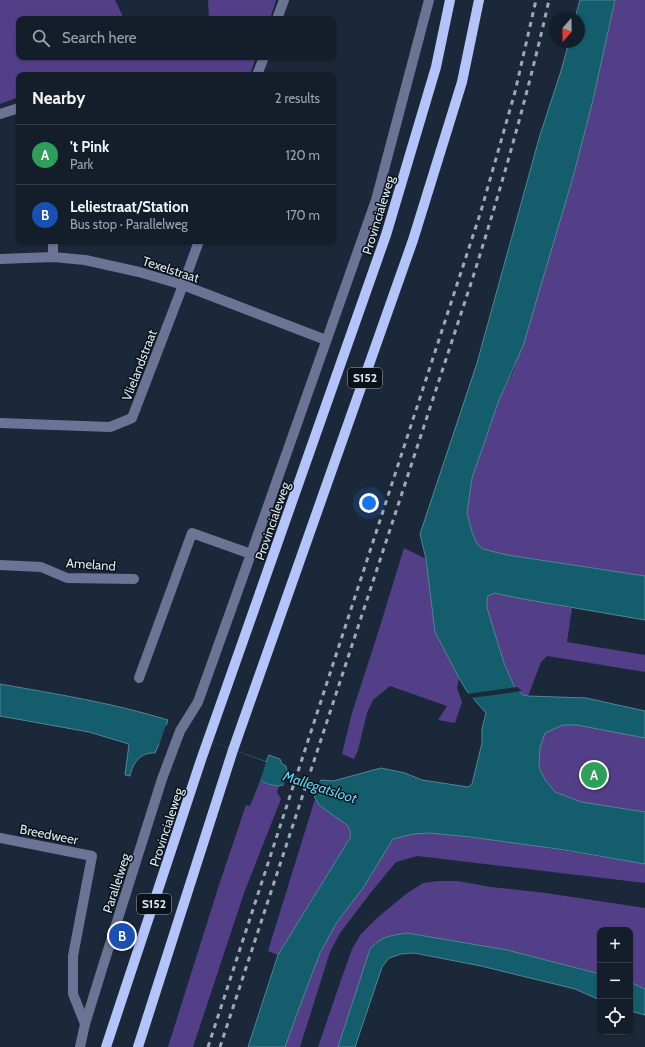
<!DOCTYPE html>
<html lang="en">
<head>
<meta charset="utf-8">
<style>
  :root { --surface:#141e2b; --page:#212b37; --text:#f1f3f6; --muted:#9da2a9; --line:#333c47; --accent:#db2777 }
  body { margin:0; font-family:Cabin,sans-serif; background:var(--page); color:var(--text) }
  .controls { position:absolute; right:12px; bottom:12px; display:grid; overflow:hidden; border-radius:8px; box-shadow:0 1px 3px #0004 }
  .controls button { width:36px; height:36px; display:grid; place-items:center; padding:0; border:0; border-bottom:1px solid var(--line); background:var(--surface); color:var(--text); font:20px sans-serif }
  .compass { position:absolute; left:549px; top:12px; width:36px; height:36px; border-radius:50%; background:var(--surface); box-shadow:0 1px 3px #0004; rotate:200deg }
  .you { position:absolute; left:369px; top:503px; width:14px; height:14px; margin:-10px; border:3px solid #fff; border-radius:50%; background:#1a73e8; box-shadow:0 0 0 6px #1a73e833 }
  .badge { display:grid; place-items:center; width:26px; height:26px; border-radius:50%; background:var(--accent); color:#fff; font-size:13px; font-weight:700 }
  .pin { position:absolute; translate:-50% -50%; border:2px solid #fff; box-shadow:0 1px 4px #0006 }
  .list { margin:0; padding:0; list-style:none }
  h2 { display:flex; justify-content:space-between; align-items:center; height:52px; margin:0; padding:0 16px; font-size:17px }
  h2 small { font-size:13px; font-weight:400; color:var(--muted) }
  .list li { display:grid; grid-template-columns:26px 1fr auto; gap:12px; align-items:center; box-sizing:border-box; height:60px; padding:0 16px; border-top:1px solid var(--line) }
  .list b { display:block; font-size:15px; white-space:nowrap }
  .list p { margin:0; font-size:13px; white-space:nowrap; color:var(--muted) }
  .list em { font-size:13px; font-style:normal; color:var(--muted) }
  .icon { flex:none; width:22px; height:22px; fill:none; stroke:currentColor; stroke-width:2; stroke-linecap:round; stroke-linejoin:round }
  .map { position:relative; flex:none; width:645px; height:1047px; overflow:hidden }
  .search { position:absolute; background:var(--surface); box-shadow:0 1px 3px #0004; left:16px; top:16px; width:320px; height:44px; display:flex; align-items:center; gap:10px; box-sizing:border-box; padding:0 14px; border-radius:8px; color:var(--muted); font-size:15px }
  .panel { position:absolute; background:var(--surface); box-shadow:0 1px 3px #0004; left:16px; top:72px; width:320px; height:172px; border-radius:8px }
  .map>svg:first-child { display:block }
  .green { fill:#533f88 }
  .water { fill:#145d6c; stroke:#518694 }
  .pier { fill:#1b2839 }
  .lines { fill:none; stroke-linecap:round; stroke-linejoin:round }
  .minor { stroke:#6c7496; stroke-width:10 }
  .major { stroke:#b5c3fb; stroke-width:10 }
  .rail { stroke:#9fa9b6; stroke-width:3; stroke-dasharray:5 5; stroke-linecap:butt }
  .labels { text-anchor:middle; stroke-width:3; stroke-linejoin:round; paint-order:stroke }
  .shield { fill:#0b1118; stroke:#9fa7b1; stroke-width:1 }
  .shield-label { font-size:12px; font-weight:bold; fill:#dee7f2 }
  .street-label { font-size:13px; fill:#dee7f2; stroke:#0b1118 }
  .water-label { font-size:14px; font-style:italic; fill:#5adbf9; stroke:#0b1118 }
</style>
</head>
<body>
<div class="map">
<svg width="645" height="1047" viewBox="0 0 645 1047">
  <rect width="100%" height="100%" fill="#1b2839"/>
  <g class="green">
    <path d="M0,0h115l9,19h-105v38h237l-6,18h-62l-20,-3 -13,3h-136v22l-19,7z"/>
    <path d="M208,0h68l-6,19h-61z"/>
    <path d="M615,0h30v576l-138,-21 -24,-6 -6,-5 -5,-12 -5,-19 5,-35 27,-78 15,-31 59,-192 19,-73z"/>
    <path d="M404,548l22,11 9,73 24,46 -2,10 5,14 -7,21 -17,-3 9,-14 -57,-20 -17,14 -6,13 -9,37 -4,9 -12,-5 10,-41 25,-77z"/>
    <path d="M494,593l78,15 -5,34 78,13v17l-98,-16 -6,6 -13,34 -5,-1 -9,-9 -10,-23 -17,-55v-8l1,-4z"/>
    <path d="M563,725h14l68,13v74l-64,-10 -26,-10 -9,-11 -7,-13 1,-20 5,-15z"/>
    <path d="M260,781l7,4 12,1 -2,6 4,7 -37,94 -51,154h-25l51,-162 27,-80 4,1z"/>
    <path d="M315,799l4,6 28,20c3,5 4,7 3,13l-72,117 -10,-4z"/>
    <path d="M430,833c72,7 143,19 215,31v19l-228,-27 -21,6 -24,29 -32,42 -10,19 -30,95h-15l10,-28 25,-66 17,-31 26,-34 30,-49 20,-5z"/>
    <path d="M438,881h20l33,6 55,6 99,15v81l-15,-7v-52h-30v44l-93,-24 -100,-17 -37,16 -32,98h-20l23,-67 11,-31 9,-15 16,-16 29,-24 17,-11z"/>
  </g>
  <g class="water">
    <path d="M580,0h35l-23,104 -19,73 -50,169 -24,54 -27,78 -5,35 5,19 5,12 6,5 24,6 138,21v44l-122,-21 -29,-6 -6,3 -1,4v8l17,55 10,23 9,9 5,1 58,2 59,13v27l-68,-13h-14l-18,8 -5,15 -1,20 7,13 9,11 26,10 64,10v52l-80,-14 -95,-13 -40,-4 -17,1 -20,5 -30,49 -26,34 -17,31 -25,66 -10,28h-37l30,-92 72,-117c1,-6 0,-8 -3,-13l-28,-20 -5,-9 -32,-11 -3,1c-7,-1 -14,-1 -20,-7l-100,-35 -4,9c-14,-1 -22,9 -25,23l-5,-1 4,-31 -40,-12 -89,-16v-32c56,10 113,19 168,36l-2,6 100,36 3,-7 11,4 2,5 4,2v2l1,2 33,11 1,-1 12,1 48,-13 24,5 17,7 46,7 4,-3 10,-41v-14l4,-16 -20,-23 -7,-12 -24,-46 -9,-73 -6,-25 57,-171 63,-228 21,-64 8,-29h10v-24h-4z"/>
    <path d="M407,933l100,17 93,24v26l-25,-11 -94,-23 -67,-13 -13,1 -12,4 -7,9 -27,80h-17l32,-98c12,-13 19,-13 37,-16z"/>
    <path d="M630,982l15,7v26l-15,-4z"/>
  </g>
  <g class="pier">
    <path d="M517,687l5,4 -51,7 -4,-4z"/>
    <path d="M166,725l100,37 -6,19 -101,-36z"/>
    <path d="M289,769l31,10 1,-1 -8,21v-2l-30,-10z"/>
  </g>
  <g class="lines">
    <g class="minor">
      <path d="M277,19l7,-19"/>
      <path d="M257,75l7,-18"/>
      <path d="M0,114l19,-6"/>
      <path d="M53,257v-16"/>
      <path d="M0,259l53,-2 32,3 54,12 44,13 143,55"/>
      <path d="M0,423l110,4 22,-9 51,-133 16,-44"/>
      <path d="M0,565l41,2 26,11 67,1"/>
      <path d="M139,678l53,-145 59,21"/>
      <path d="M0,838l92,18 -19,100v38l12,30"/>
      <path d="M80,1047l5,-23 17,-55 60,-190 18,-48 18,-29 53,-148 125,-354 53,-200"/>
    </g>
    <g class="major">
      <path d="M106,1047l95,-287 185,-525 50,-168 14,-67"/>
      <path d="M138,1047l95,-297 180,-510 49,-158 17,-82"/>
    </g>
    <g class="rail">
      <path d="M208,1047l273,-836 34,-119 21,-92"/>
      <path d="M220,1047l253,-770c29,-92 55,-183 76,-277"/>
    </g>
  </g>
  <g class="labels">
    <g class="shield">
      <rect x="348" y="368" width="34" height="20" rx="3"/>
      <rect x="137" y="894" width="34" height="20" rx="3"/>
    </g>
    <g class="shield-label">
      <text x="365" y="382">S152</text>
      <text x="154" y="908">S152</text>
    </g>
    <g class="street-label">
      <text transform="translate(378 215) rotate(-73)" y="5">Provincialeweg</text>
      <text transform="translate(171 269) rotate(18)" y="5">Texelstraat</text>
      <text transform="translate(139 365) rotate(-69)" y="5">Vlielandstraat</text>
      <text transform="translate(272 521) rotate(-71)" y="5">Provincialeweg</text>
      <text transform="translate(91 564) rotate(4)" y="5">Ameland</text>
      <text transform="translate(166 827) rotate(-72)" y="5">Provincialeweg</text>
      <text transform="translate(49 834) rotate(11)" y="5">Breedweer</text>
      <text transform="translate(116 883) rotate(-72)" y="5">Parallelweg</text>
    </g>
    <g class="water-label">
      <text transform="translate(320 787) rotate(18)" y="5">Mallegatsloot</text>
    </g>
  </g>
</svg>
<div class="controls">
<button>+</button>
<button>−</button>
<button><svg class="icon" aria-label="locate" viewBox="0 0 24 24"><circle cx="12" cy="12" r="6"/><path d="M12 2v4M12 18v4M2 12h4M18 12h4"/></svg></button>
</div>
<svg class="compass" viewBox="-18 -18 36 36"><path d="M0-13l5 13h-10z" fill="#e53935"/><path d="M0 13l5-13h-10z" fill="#9da2a9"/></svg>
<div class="you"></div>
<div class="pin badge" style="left:594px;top:775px;background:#2e9e5b">A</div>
<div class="pin badge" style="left:122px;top:936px;background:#1a4fb4">B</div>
<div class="search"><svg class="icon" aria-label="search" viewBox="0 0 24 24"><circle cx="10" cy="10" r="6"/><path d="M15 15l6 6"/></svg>Search here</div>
<section class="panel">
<h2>Nearby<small>2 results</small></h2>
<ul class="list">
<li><span class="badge" style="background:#2e9e5b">A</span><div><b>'t Pink</b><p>Park</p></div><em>120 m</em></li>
<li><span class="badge" style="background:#1a4fb4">B</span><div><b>Leliestraat/Station</b><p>Bus stop · Parallelweg</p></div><em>170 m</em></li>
</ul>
</section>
</div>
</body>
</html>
